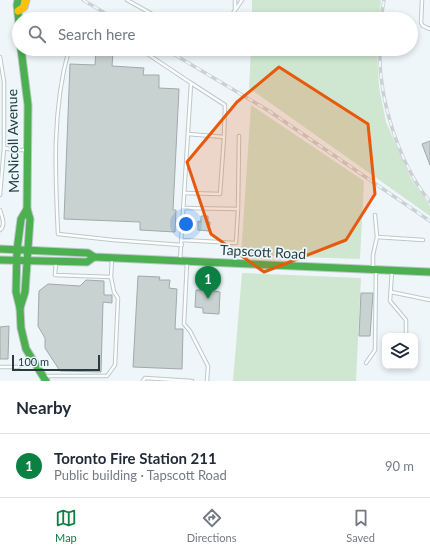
<!DOCTYPE html>
<html lang="en">
<head>
<meta charset="utf-8">
<style>
  :root { --surface:#fff; --page:#f6f6f7; --text:#1f2937; --muted:#747a83; --line:#e0e1e3; --accent:#0b8043 }
  body { margin:0; font-family:Lato,sans-serif; background:var(--page); color:var(--text) }
  .controls { position:absolute; right:12px; bottom:12px; display:grid; overflow:hidden; border-radius:8px; box-shadow:0 2px 6px #0003 }
  .controls button { width:36px; height:36px; display:grid; place-items:center; padding:0; border:0; border-bottom:1px solid var(--line); background:var(--surface); color:var(--text); font:20px sans-serif }
  .scale { position:absolute; left:12px; bottom:10px; width:88px; box-sizing:border-box; padding-left:4px; border:2px solid #2b3a3d; border-top:0; font-size:11px; line-height:14px; white-space:nowrap; color:#2b3a3d; -webkit-text-stroke:3px #eaf9fd; paint-order:stroke }
  .you { position:absolute; left:186px; top:224px; width:14px; height:14px; margin:-10px; border:3px solid #fff; border-radius:50%; background:#1a73e8; box-shadow:0 0 0 6px #1a73e833 }
  .badge { display:grid; place-items:center; width:26px; height:26px; border-radius:50%; background:var(--accent); color:#fff; font-size:13px; font-weight:700 }
  .pin { position:absolute; translate:-50% -33px; filter:drop-shadow(0 1px 2px #0008) }
  .pin::after { content:''; position:absolute; top:21px; width:14px; height:12px; background:inherit; clip-path:polygon(0 0,100% 0,50% 100%) }
  .list { margin:0; padding:0; list-style:none }
  h2 { display:flex; justify-content:space-between; align-items:center; height:52px; margin:0; padding:0 16px; font-size:17px }
  h2 small { font-size:13px; font-weight:400; color:var(--muted) }
  .list li { display:grid; grid-template-columns:26px 1fr auto; gap:12px; align-items:center; box-sizing:border-box; height:64px; padding:0 16px; border-top:1px solid var(--line) }
  .list b { display:block; font-size:15px; white-space:nowrap }
  .list p { margin:0; font-size:13px; white-space:nowrap; color:var(--muted) }
  .list em { font-size:13px; font-style:normal; color:var(--muted) }
  .icon { flex:none; width:22px; height:22px; fill:none; stroke:currentColor; stroke-width:2; stroke-linecap:round; stroke-linejoin:round }
  .map { position:relative; flex:none; width:430px; height:381px; overflow:hidden }
  .search { position:absolute; background:var(--surface); box-shadow:0 2px 6px #0003; left:12px; right:12px; top:12px; height:44px; display:flex; align-items:center; gap:10px; box-sizing:border-box; padding:0 14px; border-radius:22px; color:var(--muted); font-size:15px }
  .sheet { height:116px; background:var(--surface) }
  nav { display:flex; justify-content:space-around; align-items:center; box-sizing:border-box; height:56px; border-top:1px solid var(--line); background:var(--surface); font-size:11px; color:var(--muted) }
  nav a { display:grid; justify-items:center; gap:2px }
  nav .on { color:var(--accent) }
  .map>svg:first-child { display:block }
  .green { fill:#cfe7d1 }
  .building { fill:#c8d2d1; stroke:#a0aaaa }
  .lines { fill:none; stroke-linecap:round; stroke-linejoin:round }
  .lane-casing { stroke:#bdc8ca; stroke-width:4.5 }
  .fast-casing { stroke:#bdc8ca; stroke-width:9 }
  .slow-casing { stroke:#bdc8ca; stroke-width:9 }
  .lane { stroke:#fcfefe; stroke-width:2.5 }
  .fast { stroke:#4caf50; stroke-width:7 }
  .slow { stroke:#ffc107; stroke-width:7 }
  .rail-casing { stroke:#cdd0d1; stroke-width:3.5 }
  .rail { stroke:#eaf9fd; stroke-width:2; stroke-dasharray:6; stroke-linecap:butt }
  .marked { fill:#e8590c; fill-opacity:0.2; stroke:#e8590c; stroke-width:3; stroke-linejoin:round }
  .labels { text-anchor:middle; stroke-width:3.5; stroke-linejoin:round; paint-order:stroke }
  .street-label { font-size:14px; fill:#2b3a3d; stroke:#eaf9fd }
</style>
</head>
<body>
<div class="map">
<svg width="430" height="381" viewBox="0 0 430 381">
  <rect width="100%" height="100%" fill="#eef6f9"/>
  <g class="green">
    <path d="M252,0h129l-2,19h-127z"/>
    <path d="M251,49h126l2,38 7,35 25,57 19,27v10l-181,-128z"/>
    <path d="M251,105l113,76 -4,78 -119,-4z"/>
    <path d="M242,273l119,5 -5,103h-123z"/>
  </g>
  <g class="building">
    <path d="M96,52l17,1 -1,13 32,2 -1,7h16v13l20,1 -6,121h3l-1,22 -35,-2v-8l-76,-3 6,-155 25,1z"/>
    <path d="M430,141v24l-8,-21z"/>
    <path d="M201,216h7v6h2l-1,9 -11,-1v-9l3,1z"/>
    <path d="M138,276l22,1 -1,3h11l-1,8 8,1 -2,40h8l-1,40 -49,-2z"/>
    <path d="M86,280l18,1v14h8v8l-9,-1 -2,70 -41,-1 -15,-23v-10l-7,-12 1,-35 9,-7 32,2z"/>
    <path d="M204,289h9v2l7,1 -1,22 -16,-1v-5l-8,-1 1,-17h8z"/>
    <path d="M361,293h12l-3,43h-11z"/>
    <path d="M9,326l-1,33h-8v-32z"/>
  </g>
  <g class="lines">
    <defs>
      <g id="lane">
        <path d="M127,0l34,19"/>
        <path d="M235,0v9"/>
        <path d="M422,0l-1,23 2,3 7,3"/>
        <path d="M229,19l13,-19"/>
        <path d="M69,49c-17,61 -14,122 -11,185l55,6 69,5"/>
        <path d="M140,49l51,34 -11,178"/>
        <path d="M0,57l4,25v66l10,2h12"/>
        <path d="M188,134l36,3 1,-32 -34,-22"/>
        <path d="M185,193l35,1 4,-57"/>
        <path d="M0,195l4,-47"/>
        <path d="M238,209l1,-73"/>
        <path d="M0,210c2,7 6,15 0,20"/>
        <path d="M377,237l46,3"/>
        <path d="M182,240l54,3 2,-34 -54,-1"/>
        <path d="M56,262l-1,13 56,2 1,-19"/>
        <path d="M187,262l-3,62 6,7 18,35 -1,15"/>
        <path d="M373,269v-14l4,-18 -2,-22"/>
        <path d="M392,271l-2,30 16,19v16"/>
        <path d="M391,292l39,8"/>
        <path d="M366,363l9,-13 1,-80"/>
        <path d="M0,367h18l14,-8"/>
        <path d="M45,376h62l8,-11 3,-67 -4,-6 -3,-15"/>
        <path d="M143,381l2,-3 47,3"/>
      </g>
      <g id="fast">
        <path d="M18,0l-1,5 2,18"/>
        <path d="M27,209l-6,10 -4,31 -1,42 4,16 1,20 5,21 20,32"/>
        <path d="M0,249l88,4 6,4 336,15"/>
        <path d="M0,260l87,2 7,-5"/>
        <path d="M20,308l5,-16 5,-73 -3,-10 1,-104 -7,-56"/>
      </g>
      <path id="slow" d="M18,11l6,-4 2,-7"/>
    </defs>
    <use href="#lane" class="lane-casing"/>
    <use href="#fast" class="fast-casing"/>
    <use href="#slow" class="slow-casing"/>
    <use href="#lane" class="lane"/>
    <use href="#fast" class="fast"/>
    <use href="#slow" class="slow"/>
    <defs>
      <g id="rail">
        <path d="M83,0l32,19"/>
        <path d="M381,19l3,-19"/>
        <path d="M165,49l104,62 161,110"/>
        <path d="M380,49c-2,49 19,115 50,153"/>
      </g>
    </defs>
    <use href="#rail" class="rail-casing"/>
    <use href="#rail" class="rail"/>
  </g>
  <path class="marked" d="M279,67l89,57 7,70 -29,46 -82,32 -53,-38 -24,-72 50,-60z"/>
  <g class="labels">
    <g class="street-label">
      <text transform="translate(13 141) rotate(-91)" y="5">McNicoll Avenue</text>
      <text transform="translate(263 252) rotate(3)" y="5">Tapscott Road</text>
    </g>
  </g>
</svg>
<div class="controls">
<button><svg class="icon" aria-label="layers" viewBox="0 0 24 24"><path d="M12 4l9 5-9 5-9-5zM3 14l9 5 9-5"/></svg></button>
</div>
<div class="scale">100 m</div>
<div class="you"></div>
<div class="pin badge" style="left:208px;top:299px">1</div>
<div class="search"><svg class="icon" aria-label="search" viewBox="0 0 24 24"><circle cx="10" cy="10" r="6"/><path d="M15 15l6 6"/></svg>Search here</div>
</div>
<section class="sheet">
<h2>Nearby<small></small></h2>
<ul class="list">
<li><span class="badge">1</span><div><b>Toronto Fire Station 211</b><p>Public building · Tapscott Road</p></div><em>90 m</em></li>
</ul>
</section>
<nav>
<a class="on"><svg class="icon" aria-label="map" viewBox="0 0 24 24"><path d="M3 6l6-2 6 2 6-2v14l-6 2-6-2-6 2zM9 4v14M15 6v14"/></svg>Map</a>
<a><svg class="icon" aria-label="directions" viewBox="0 0 24 24"><path d="M12 3l9 9-9 9-9-9zM9 14v-3h6M13 9l2 2-2 2"/></svg>Directions</a>
<a><svg class="icon" aria-label="saved" viewBox="0 0 24 24"><path d="M7 4h10v16l-5-4-5 4z"/></svg>Saved</a>
</nav>
</body>
</html>
